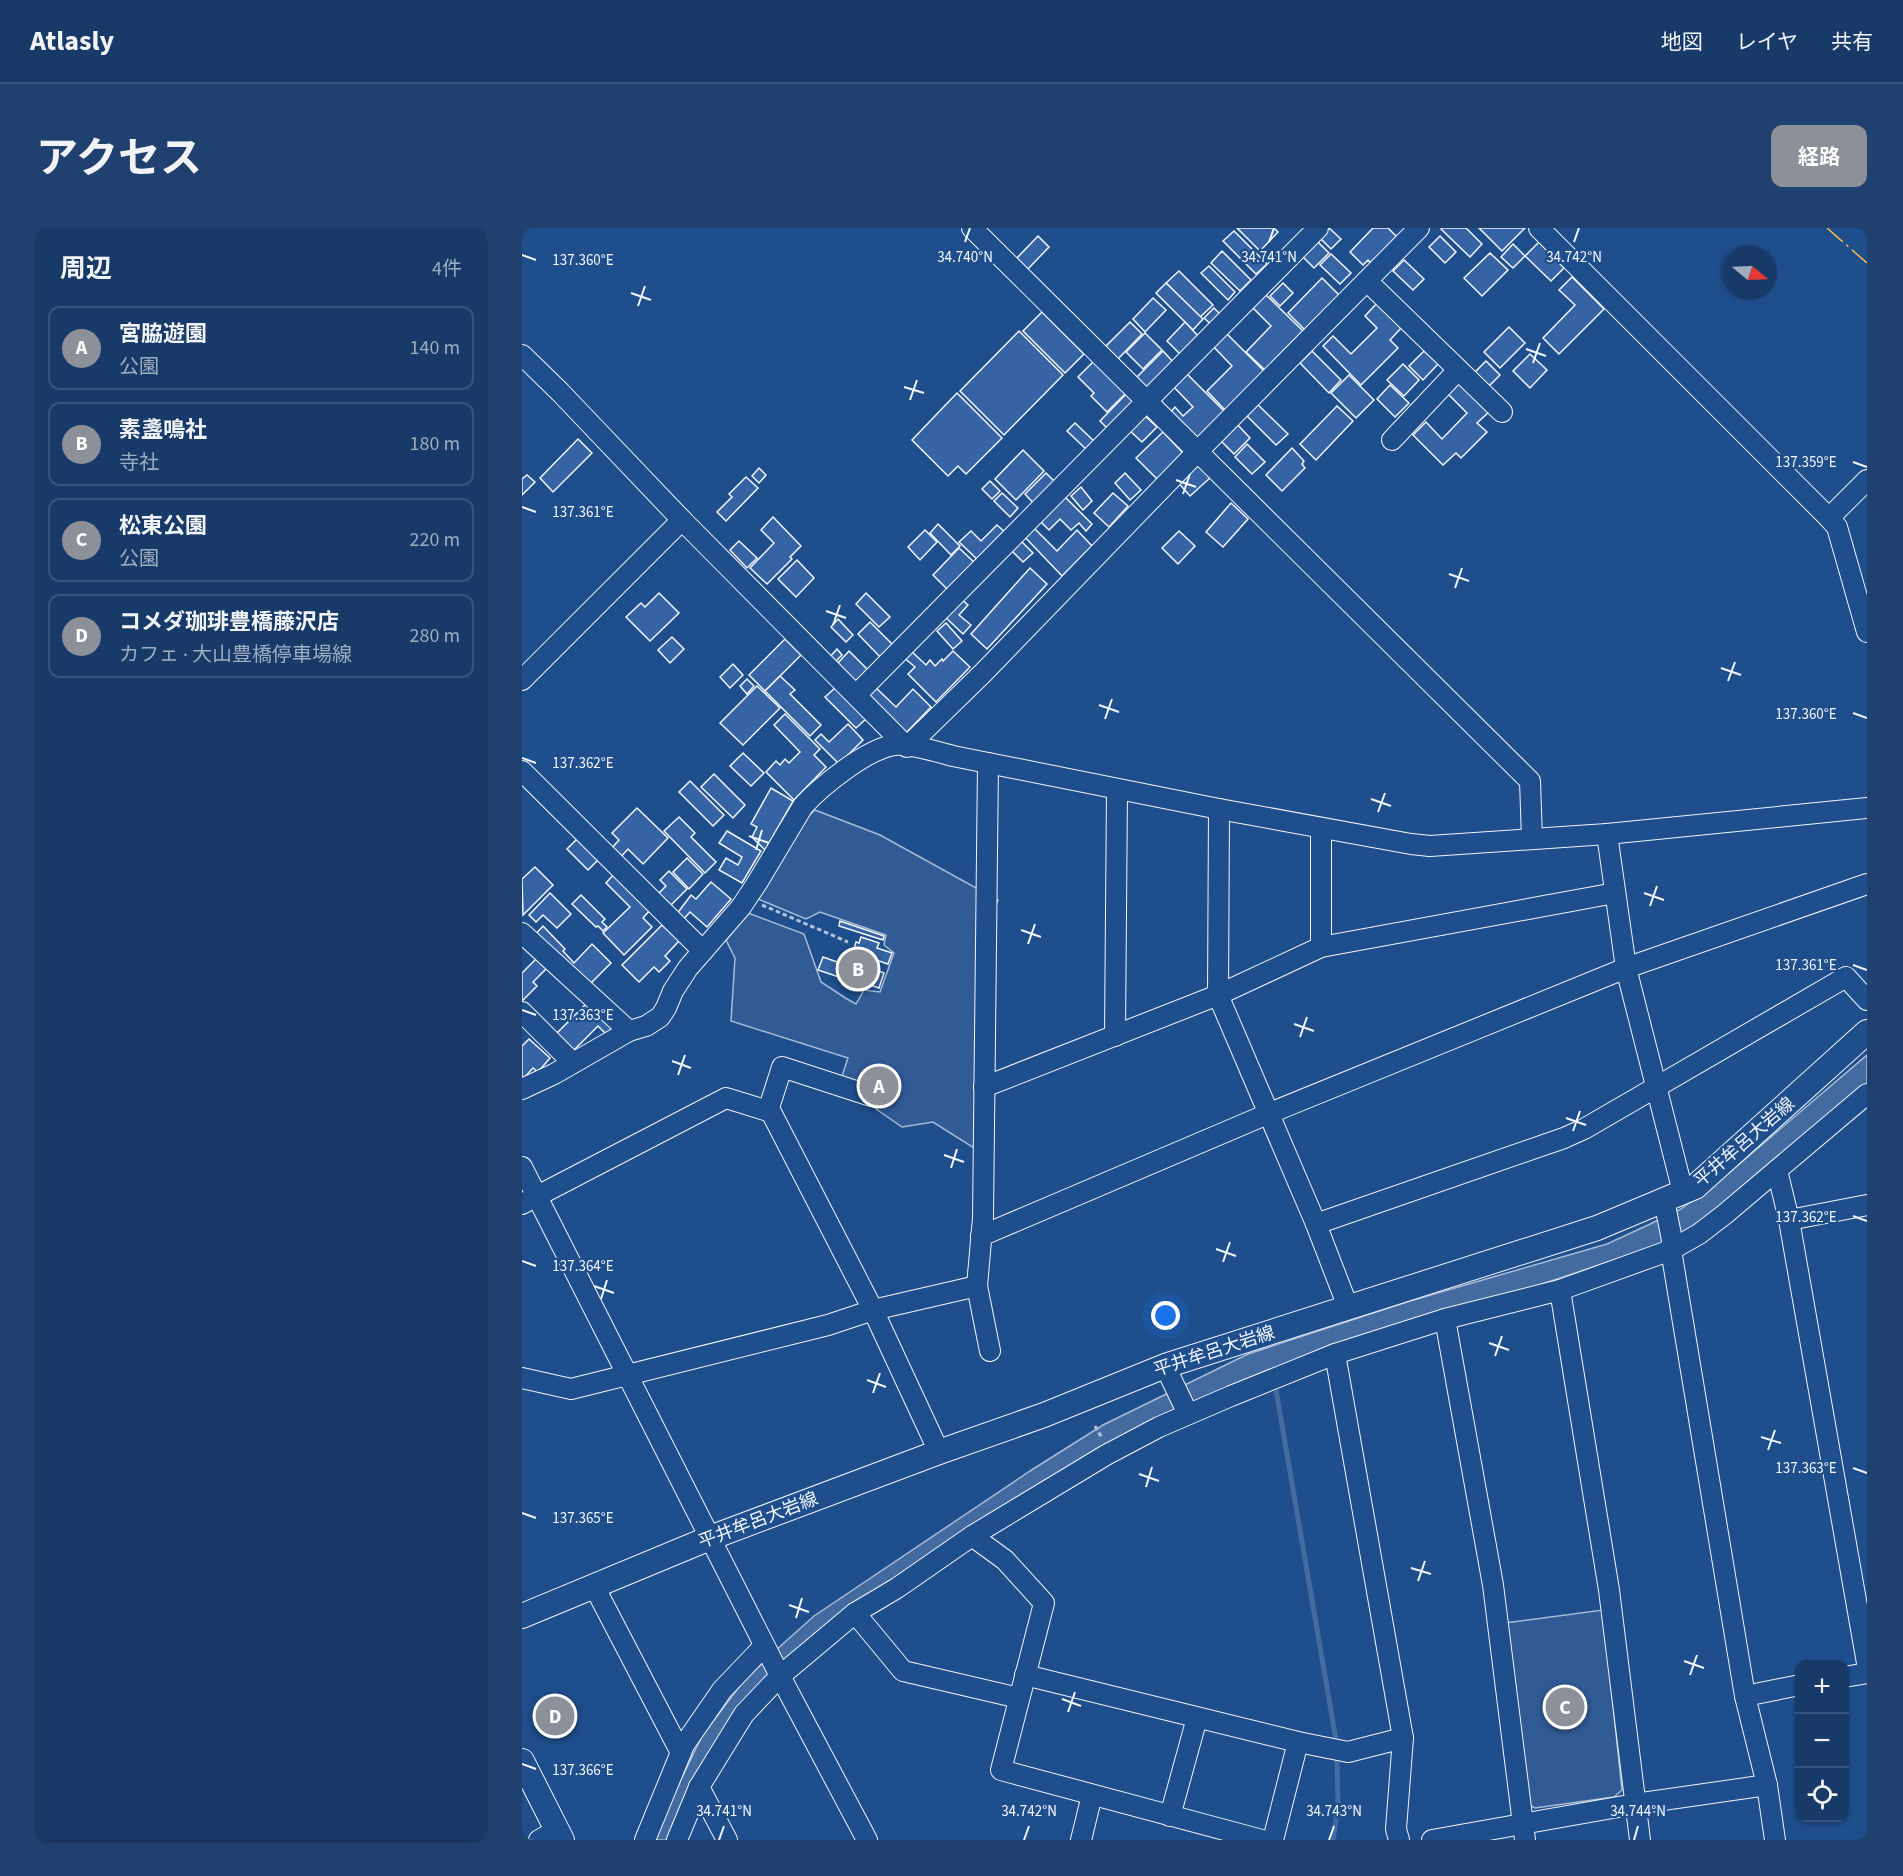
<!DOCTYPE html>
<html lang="ja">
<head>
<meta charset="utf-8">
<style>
  :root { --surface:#173a69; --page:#20416f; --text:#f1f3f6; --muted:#9eadc0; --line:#36547d; --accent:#8c9099 }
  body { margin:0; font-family:"Source Sans 3","Noto Sans JP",sans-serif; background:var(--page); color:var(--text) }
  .controls { position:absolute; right:18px; bottom:18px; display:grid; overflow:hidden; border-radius:12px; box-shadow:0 2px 4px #0004 }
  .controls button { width:54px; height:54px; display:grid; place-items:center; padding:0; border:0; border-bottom:2px solid var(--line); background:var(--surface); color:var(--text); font:30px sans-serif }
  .compass { position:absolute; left:1201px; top:18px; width:54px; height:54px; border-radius:50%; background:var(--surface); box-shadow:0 2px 4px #0004; rotate:109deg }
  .you { position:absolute; left:644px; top:1088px; width:21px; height:21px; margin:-15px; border:4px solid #fff; border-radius:50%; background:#1a73e8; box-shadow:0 0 0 9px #1a73e833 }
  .badge { display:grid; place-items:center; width:39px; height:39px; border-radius:50%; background:var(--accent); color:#fff; font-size:20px; font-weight:700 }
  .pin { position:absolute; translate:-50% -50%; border:3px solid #fff; box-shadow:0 2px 6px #0006 }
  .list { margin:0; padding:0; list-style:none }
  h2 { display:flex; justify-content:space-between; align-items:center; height:78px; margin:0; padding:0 24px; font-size:26px }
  h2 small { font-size:20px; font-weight:400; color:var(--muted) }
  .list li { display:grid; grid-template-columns:39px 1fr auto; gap:18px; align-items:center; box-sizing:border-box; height:84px; margin:0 12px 12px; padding:0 12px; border:2px solid var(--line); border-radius:12px }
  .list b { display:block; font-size:22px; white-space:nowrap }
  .list p { margin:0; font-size:20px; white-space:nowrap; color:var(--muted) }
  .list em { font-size:20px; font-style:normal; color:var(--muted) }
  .icon { flex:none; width:33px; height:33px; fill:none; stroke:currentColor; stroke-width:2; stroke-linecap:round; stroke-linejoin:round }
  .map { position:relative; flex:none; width:1345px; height:1612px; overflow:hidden; border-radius:12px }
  header { display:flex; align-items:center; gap:36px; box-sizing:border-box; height:84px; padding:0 30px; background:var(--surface); border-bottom:2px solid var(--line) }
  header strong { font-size:28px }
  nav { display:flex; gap:33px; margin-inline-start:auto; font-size:21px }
  .intro { display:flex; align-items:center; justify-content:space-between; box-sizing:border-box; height:144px; padding:0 36px }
  h1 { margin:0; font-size:42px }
  .button { padding:15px 27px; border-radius:12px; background:var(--accent); color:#fff; font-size:21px; font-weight:700 }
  main { display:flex; gap:36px; padding:0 36px }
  aside { flex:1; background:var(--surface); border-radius:12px; box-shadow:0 2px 4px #0004 }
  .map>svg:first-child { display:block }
  .built { fill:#305b95; stroke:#a8bbd7; stroke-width:1.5 }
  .water { fill:#446ba0; stroke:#a8bbd7; stroke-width:1.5 }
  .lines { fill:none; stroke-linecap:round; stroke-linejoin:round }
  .stream { stroke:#446ba0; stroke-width:5 }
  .building { fill:#3563a3; stroke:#f2f6ff; stroke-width:1.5 }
  .minor-casing { stroke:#f2f6ff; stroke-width:22 }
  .major-casing { stroke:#f2f6ff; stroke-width:26 }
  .path { stroke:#b3c4dc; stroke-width:3; stroke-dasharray:4.5 3; stroke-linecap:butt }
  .minor { stroke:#1f4e8c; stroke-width:20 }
  .major { stroke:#1f4e8c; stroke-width:24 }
  .power { stroke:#ffb74d; stroke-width:1.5; stroke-dasharray:21 4.5 3 4.5; stroke-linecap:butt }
  .ticks { fill:none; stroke:#f2f6ff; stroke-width:2 }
  .labels { text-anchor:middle; stroke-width:4.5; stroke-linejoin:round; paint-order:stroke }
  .street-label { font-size:18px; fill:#f2f6ff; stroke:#1f4e8c }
  .ticks-label { font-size:15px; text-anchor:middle; fill:#f2f6ff; stroke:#1f4e8c; stroke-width:4.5; stroke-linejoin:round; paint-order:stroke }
</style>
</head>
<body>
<header>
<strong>Atlasly</strong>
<nav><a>地図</a><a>レイヤ</a><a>共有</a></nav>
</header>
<div class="intro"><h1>アクセス</h1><a class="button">経路</a></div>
<main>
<aside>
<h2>周辺<small>4件</small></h2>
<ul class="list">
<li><span class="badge">A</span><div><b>宮脇遊園</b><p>公園</p></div><em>140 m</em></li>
<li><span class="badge">B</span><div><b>素盞鳴社</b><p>寺社</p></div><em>180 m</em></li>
<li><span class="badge">C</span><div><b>松東公園</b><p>公園</p></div><em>220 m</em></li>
<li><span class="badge">D</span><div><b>コメダ珈琲豊橋藤沢店</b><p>カフェ · 大山豊橋停車場線</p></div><em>280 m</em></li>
</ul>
</aside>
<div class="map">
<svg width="1345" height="1612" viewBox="0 0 1345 1612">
  <rect width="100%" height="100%" fill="#1f4e8c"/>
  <g class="built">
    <path d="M293,582l65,25 118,65 -4,10 -20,238 -41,-26 -31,5 -26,-18 5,-16 -40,-14 7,-21 -117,-37 4,-63 -9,-18 22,-27 56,21 17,48 26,17 9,5 8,-14 16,2 14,-39 -10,-8 2,-10 -66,-23 -14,7 -48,-20 47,-80z"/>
    <path d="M1081,1382l19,180 -8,7 -79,11 -6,-3 -24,-182z"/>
  </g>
  <path class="water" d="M1345,827v29l-162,137 -46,24 -135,45 -109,30 -395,181 -137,84 -124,101 -30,34 -18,29 -13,27 -28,64h-15l10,-27 37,-77 40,-53 24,-24 48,-43 216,-145 73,-46 145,-71 162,-53 197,-57 41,-19 31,-15 32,-22z"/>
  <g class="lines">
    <g class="stream">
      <path d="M754,1162l60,350"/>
      <path d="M811,1612l5,-34 -1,-46"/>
    </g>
  </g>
  <g class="building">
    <path d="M715,0h37l4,4 -18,19z"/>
    <path d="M803,0h4l12,11 -10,10 -14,-14z"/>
    <path d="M851,0h15l11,11 -26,26 -5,-5 -5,5 -13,-13z"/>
    <path d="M920,0h24l16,16 -12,13 -29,-28z"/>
    <path d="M957,0h46l-23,23z"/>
    <path d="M712,3l33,33 -11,10 -33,-33z"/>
    <path d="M516,8l11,11 -22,23 -11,-11z"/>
    <path d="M918,8l16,16 -11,11 -16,-16z"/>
    <path d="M792,10l15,15 -15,15 -15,-15z"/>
    <path d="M1017,14l25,26 -13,13 -26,-25z"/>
    <path d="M991,16l12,12 -12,12 -12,-11z"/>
    <path d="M700,23l29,29 -11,11 -29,-28z"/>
    <path d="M968,25l18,17 -26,26 -18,-18z"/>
    <path d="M809,26l20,19 -11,11 -20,-19z"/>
    <path d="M882,32l20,19 -11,11 -20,-19z"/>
    <path d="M687,38l26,26 -7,8 -27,-27z"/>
    <path d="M657,43l34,34 -13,12 -34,-34z"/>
    <path d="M1050,49l32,32 -45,45 -16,-16 32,-33 -16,-15z"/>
    <path d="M800,50l19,19 -34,35 -19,-19z"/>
    <path d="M644,55l37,36 -10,11 -37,-37z"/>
    <path d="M761,55l10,10 -13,13 -10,-10z"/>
    <path d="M740,63l41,40 -38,39 -19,-18 25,-26 -22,-22z"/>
    <path d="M631,70l13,12 -21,22 -12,-13z"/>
    <path d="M855,75l25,24 -12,13 8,8 -37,37 -38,-39 10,-10 18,18 26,-26 -12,-12z"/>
    <path d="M692,80l8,8 -9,10 -9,-8z"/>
    <path d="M520,84l42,42 -19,19 -42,-42z"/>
    <path d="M608,94l12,12 -25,26 -13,-12z"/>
    <path d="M663,94l14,15 -18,18 -14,-14z"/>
    <path d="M987,99l16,16 -25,25 -16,-16z"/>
    <path d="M701,102l41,41 -39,39 -18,-19 25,-25 -22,-23z"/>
    <path d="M497,103l44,44 -59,60 -44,-44z"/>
    <path d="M623,105l17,17 -19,19 -17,-17z"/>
    <path d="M641,123l13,14 -28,29 -14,-14z"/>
    <path d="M790,123l29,29 -12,13 -29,-30z"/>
    <path d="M902,123l14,13 -15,16 -14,-14z"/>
    <path d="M1008,126l17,16 -17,18 -17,-17z"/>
    <path d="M574,131l32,32 -21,21 -16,-16 3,-3 -16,-16z"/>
    <path d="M964,133l14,14 -15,15 -14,-14z"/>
    <path d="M881,136l16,16 -15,16 -17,-16z"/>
    <path d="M662,143l41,41 -32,32 -27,-27 9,-10 8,9 10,-9 -22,-23z"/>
    <path d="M827,147l25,25 -18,18 -25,-25z"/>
    <path d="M936,153l31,31 -12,11 10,9 -26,26 -5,-5 -13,12 -30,-30 13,-13 16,17 25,-26 -20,-20z"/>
    <path d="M868,157l19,18 -14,14 -18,-18z"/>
    <path d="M607,163l11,11 -30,29 -10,-10z"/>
    <path d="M435,165l45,45 -36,36 -8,-8 -10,10 -36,-36z"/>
    <path d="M732,173l34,33 -12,11 -33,-33z"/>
    <path d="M815,178l16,15 -37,39 -16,-16z"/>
    <path d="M622,187l13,12 -15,15 -13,-12z"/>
    <path d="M553,195l21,20 -8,8 -21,-20z"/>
    <path d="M714,195l14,15 -16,16 -14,-14z"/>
    <path d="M641,204l20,21 -26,26 -21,-21z"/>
    <path d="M56,211l14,14 -39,39 -13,-14z"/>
    <path d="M725,216l18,18 -13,12 -17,-17z"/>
    <path d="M770,220l12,13 -2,3 3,4 -23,23 -16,-16z"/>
    <path d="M501,222l21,21 -28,29 -21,-21z"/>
    <path d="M674,232l15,17 -21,19 -15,-17z"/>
    <path d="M237,240l7,7 -7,8 -7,-7z"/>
    <path d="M524,245l12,12 -21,22 -12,-13z"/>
    <path d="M603,245l16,17 -11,10 -15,-17z"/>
    <path d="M5,247l8,7 -13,13v-16z"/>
    <path d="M224,249l12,11 -32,33 -9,-9 15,-15 -3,-3z"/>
    <path d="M468,253l10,10 -8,8 -10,-10z"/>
    <path d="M559,259l11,14 -9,9 -12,-14z"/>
    <path d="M480,265l16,15 -8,9 -16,-16z"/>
    <path d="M539,265l31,31 -6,7 -7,-8 -8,7 -11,-11 -11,11 -13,-13z"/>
    <path d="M591,265l15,13 -19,21 -15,-14z"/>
    <path d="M709,275l17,16 -25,28 -17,-15z"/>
    <path d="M251,289l28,29 -11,11 2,2 -25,25 -17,-16 24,-25 -13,-13z"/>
    <path d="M416,296l22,22 -9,9 -21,-22z"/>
    <path d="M508,296l27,27 20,-21 15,16 -30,30 -41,-43z"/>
    <path d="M475,297l9,8 -27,28 -20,-19 12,-11 10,10z"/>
    <path d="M403,302l12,12 -17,18 -12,-13z"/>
    <path d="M657,303l16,15 -17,18 -16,-16z"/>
    <path d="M498,312l13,13 -10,9 -13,-13z"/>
    <path d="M217,313l18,17 -10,10 -17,-18z"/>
    <path d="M437,320l17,16 -27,27 -16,-16z"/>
    <path d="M275,332l17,18 -18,19 -18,-18z"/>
    <path d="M508,340l17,16 -60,65 -16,-15z"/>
    <path d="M137,365l20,20 -29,28 -24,-24 15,-14 4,4z"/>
    <path d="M344,365l24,24 -11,10 -23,-23z"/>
    <path d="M436,368l10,9 -9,10 12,10 -8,9 -21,-20z"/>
    <path d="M316,391l15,16 -7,7 -15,-15z"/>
    <path d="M348,394l26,26 -13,12 -25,-26z"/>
    <path d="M424,395l16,18 -9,8 -16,-18z"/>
    <path d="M150,409l12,12 -14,14 -12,-13z"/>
    <path d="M263,411l16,16 -36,36 -16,-16z"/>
    <path d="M315,421l5,6 -8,8 -5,-5z"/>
    <path d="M387,421l17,16 4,-5 5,6 7,-7 1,2 10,-10 17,16 -34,35 -28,-28 7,-7 -13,-11z"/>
    <path d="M327,423l22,22 -12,12 -22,-21z"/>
    <path d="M211,436l10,11 -13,13 -10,-11z"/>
    <path d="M258,448l15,14 -5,4 31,31 -11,11 -45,-45z"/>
    <path d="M225,451l7,7 -7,8 -7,-8z"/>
    <path d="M235,458l23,22 -37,37 -23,-22z"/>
    <path d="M353,459l21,20 17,-18 18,18 -26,27 -39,-37z"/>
    <path d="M313,460l31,31 -10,9 -31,-31z"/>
    <path d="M263,486l35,35 -6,6 12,12 -32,33 -28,-28 10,-11 4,4 5,-6 4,4 11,-11 -26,-27z"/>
    <path d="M326,496l15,16 -24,24 -24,-24 6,-6 8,8z"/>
    <path d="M221,525l21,20 -13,13 -21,-20z"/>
    <path d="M192,546l31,31 -12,13 -32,-31z"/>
    <path d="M168,553l34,34 -11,11 -34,-34z"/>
    <path d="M249,560l22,13 -28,49 -13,-13 5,-10 -6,-3z"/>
    <path d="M115,580l31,30 -25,26 -15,-15 -10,11 -9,-9 10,-11 -7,-7z"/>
    <path d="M157,589l16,16 -4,4 25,25 -11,11 -41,-42z"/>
    <path d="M205,603l34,20 -19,32 -23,-13 7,-12 12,7 4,-8 -23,-14z"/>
    <path d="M58,608l21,21 -13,13 -21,-21z"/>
    <path d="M165,630l16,16 -14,15 -16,-17z"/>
    <path d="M13,639l18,18 -30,30 -1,-36z"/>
    <path d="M147,643l18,18 -19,19 -12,-12 10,-10 -6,-6z"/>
    <path d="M93,645l36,36 -8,9 9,9 -28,28 -21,-22 27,-26 -24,-24z"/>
    <path d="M189,654l20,17 -24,28 -17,-15 -8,9 -6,-6 15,-20 5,4z"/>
    <path d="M28,665l21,21 -14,14 -14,-13 -7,7 -7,-7z"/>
    <path d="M59,667l24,24 -3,3 5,5 -4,4 -5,-5 -2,1 -24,-23z"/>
    <path d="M318,693l44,15 -1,4 -44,-14z"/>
    <path d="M140,697l17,16 -14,15 5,5 -11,11 -5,-5 -15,15 -17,-17z"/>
    <path d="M21,698l22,23 -2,2 11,12 18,-19 19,19 -25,25 -52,-52z"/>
    <path d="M339,709l18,6 -2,5 15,5 -4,11 -15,-5 -2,5 -17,-6 2,-5 -3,-1 3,-10 3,1z"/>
    <path d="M18,727l10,10 -17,17 4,4 -15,15v-28z"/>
    <path d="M301,729l20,7 -4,13 -21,-7z"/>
    <path d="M351,741l11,4 -5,15 -12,-4z"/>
    <path d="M67,773l25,25 -8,8 -8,-8 -28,28 -17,-17z"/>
    <path d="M7,811l21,19 -12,14 -5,-4 -11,12v-34z"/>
  </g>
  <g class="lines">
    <defs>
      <g id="minor">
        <path d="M450,0l558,553 2,58"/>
        <path d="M1017,0l290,290 8,9 30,105"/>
        <path d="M845,53l135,131"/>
        <path d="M0,127l38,37 122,128 225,227 76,-74 214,-221 222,-224"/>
        <path d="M870,212l66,-70"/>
        <path d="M1307,290l38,-38"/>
        <path d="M0,452l160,-160"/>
        <path d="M334,467l462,-467"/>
        <path d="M466,535l-5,455 -6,68 13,65"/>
        <path d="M0,543l181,180"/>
        <path d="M697,581l-1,186 98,229 248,-86 20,-9 262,-152 21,23"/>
        <path d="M799,601v118"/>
        <path d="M1085,606l19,134 57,224"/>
        <path d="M0,705l107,98"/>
        <path d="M0,784l51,51"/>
        <path d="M593,808l2,-247"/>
        <path d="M462,859l234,-92 103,-48 294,-54"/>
        <path d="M0,861l32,-15 75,-43 17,-5 14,-9 6,-9 7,-17 15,-23 53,-61 16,-24 46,-77c18,-20 64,-57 91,-61 15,-2 44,7 59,11l266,53 192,35 19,2 177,-12 260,-26"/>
        <path d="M246,883l14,-44 89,29"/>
        <path d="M0,939l258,509 87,164"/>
        <path d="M1255,942l12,50 78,443"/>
        <path d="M1142,972l8,40 -1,10 74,446 22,89 8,55"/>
        <path d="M0,976l204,-106 45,14 102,198 66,142"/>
        <path d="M1267,992l78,-15"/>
        <path d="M794,996l32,83"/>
        <path d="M459,1008l289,-123 356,-145 241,-84"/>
        <path d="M1038,1062l49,300 31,250"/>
        <path d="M923,1091l48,266 32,255"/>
        <path d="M813,1126l68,384 -7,91 3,11"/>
        <path d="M643,1138l23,48"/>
        <path d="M0,1150l49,11 257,-64 45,-15 104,-24"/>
        <path d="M450,1308l33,24 39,43 -43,167 261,70"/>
        <path d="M72,1358l87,167"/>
        <path d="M333,1385l48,58 116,27"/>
        <path d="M503,1447l273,67 50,10 55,-14"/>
        <path d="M1322,1449l23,-4"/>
        <path d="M1223,1468l55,-11"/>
        <path d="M177,1559l28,53"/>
        <path d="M648,1588l27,-98"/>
        <path d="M17,1612l18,-10"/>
        <path d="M123,1612l39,-95 38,-55 42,-44"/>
        <path d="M155,1612l22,-53 45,-73 36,-38 75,-63 42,-25 75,-52 134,-81 53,-28 72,-31 104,-42 110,-35 115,-29 111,-40 28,-16 26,-20 142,-120"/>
        <path d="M559,1612l11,-45"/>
        <path d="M751,1612l25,-98"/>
        <path d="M910,1612l203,-36 132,-19"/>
      </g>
      <g id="major">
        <path d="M0,1388l188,-78 229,-86 105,-37 121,-49 432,-138 98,-41 172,-155"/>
        <path d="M0,1533l40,79"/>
      </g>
    </defs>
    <use href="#minor" class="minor-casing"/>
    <use href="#major" class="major-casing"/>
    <g class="path">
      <path d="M240,677l86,37"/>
      <path d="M573,1198l7,12"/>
    </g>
    <use href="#minor" class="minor"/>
    <use href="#major" class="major"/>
    <path class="power" d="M1305,0l40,35"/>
  </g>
  <path class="ticks" d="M443,14l5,-14M747,14l5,-14M1052,14l5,-14M0,27l14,5M109,65l20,7M116,78l7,-20M1004,121l20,7M1011,135l7,-20M382,159l20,6M388,172l7,-20M1331,234l14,5M654,252l20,7M661,266l7,-20M0,279l14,5M927,346l20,7M933,360l7,-20M304,383l20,7M311,397l7,-20M1199,440l20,7M1206,453l7,-19M577,477l20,7M1331,485l14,5M583,491l7,-20M0,530l14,5M849,571l20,7M856,584l7,-19M227,608l20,7M234,622l6,-20M1122,665l20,7M1128,678l7,-20M499,702l20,7M506,716l7,-20M1331,737l14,5M0,782l14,5M772,796l20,7M778,809l7,-20M150,833l19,7M156,847l7,-20M1044,890l20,7M1051,903l7,-20M422,927l20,7M429,940l6,-19M1331,988l14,5M694,1021l20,7M0,1033l14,5M701,1034l7,-20M72,1058l20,7M79,1071l6,-19M967,1115l20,7M973,1128l7,-20M345,1152l19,7M351,1165l7,-20M1239,1209l20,6M1246,1222l7,-20M1331,1240l14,5M617,1246l20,7M624,1259l6,-20M0,1285l14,5M889,1340l20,6M896,1353l7,-20M267,1377l20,7M274,1390l6,-20M1162,1433l20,7M1168,1447l7,-20M540,1471l19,7M546,1484l7,-20M0,1536l14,5M197,1612l5,-14M502,1612l5,-14M807,1612l5,-14M1112,1612l4,-14"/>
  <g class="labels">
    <g class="street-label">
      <text transform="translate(1222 914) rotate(-41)" y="6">平井牟呂大岩線</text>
      <text transform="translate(692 1123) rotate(-18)" y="6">平井牟呂大岩線</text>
      <text transform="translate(236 1292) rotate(-21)" y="6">平井牟呂大岩線</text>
    </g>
  </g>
  <g class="ticks-label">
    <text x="443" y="34">34.740°N</text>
    <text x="747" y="34">34.741°N</text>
    <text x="1052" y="34">34.742°N</text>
    <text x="61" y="37">137.360°E</text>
    <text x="1284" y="239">137.359°E</text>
    <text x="61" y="289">137.361°E</text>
    <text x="1284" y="491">137.360°E</text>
    <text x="61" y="540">137.362°E</text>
    <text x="1284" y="742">137.361°E</text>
    <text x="61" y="792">137.363°E</text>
    <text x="1284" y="994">137.362°E</text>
    <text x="61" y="1043">137.364°E</text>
    <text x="1284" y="1245">137.363°E</text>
    <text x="61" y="1295">137.365°E</text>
    <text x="61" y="1547">137.366°E</text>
    <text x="202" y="1588">34.741°N</text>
    <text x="507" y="1588">34.742°N</text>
    <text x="812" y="1588">34.743°N</text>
    <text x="1116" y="1588">34.744°N</text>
  </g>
</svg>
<div class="controls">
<button>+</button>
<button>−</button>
<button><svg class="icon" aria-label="locate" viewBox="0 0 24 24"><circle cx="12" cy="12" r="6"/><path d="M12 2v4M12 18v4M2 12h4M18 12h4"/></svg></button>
</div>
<svg class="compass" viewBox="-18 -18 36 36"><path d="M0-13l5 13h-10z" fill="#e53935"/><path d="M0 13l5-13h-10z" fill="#9eadc0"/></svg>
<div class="you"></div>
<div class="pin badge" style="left:357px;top:858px">A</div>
<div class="pin badge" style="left:336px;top:741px">B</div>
<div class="pin badge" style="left:1043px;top:1479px">C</div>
<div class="pin badge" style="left:33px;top:1488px">D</div>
</div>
</main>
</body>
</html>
